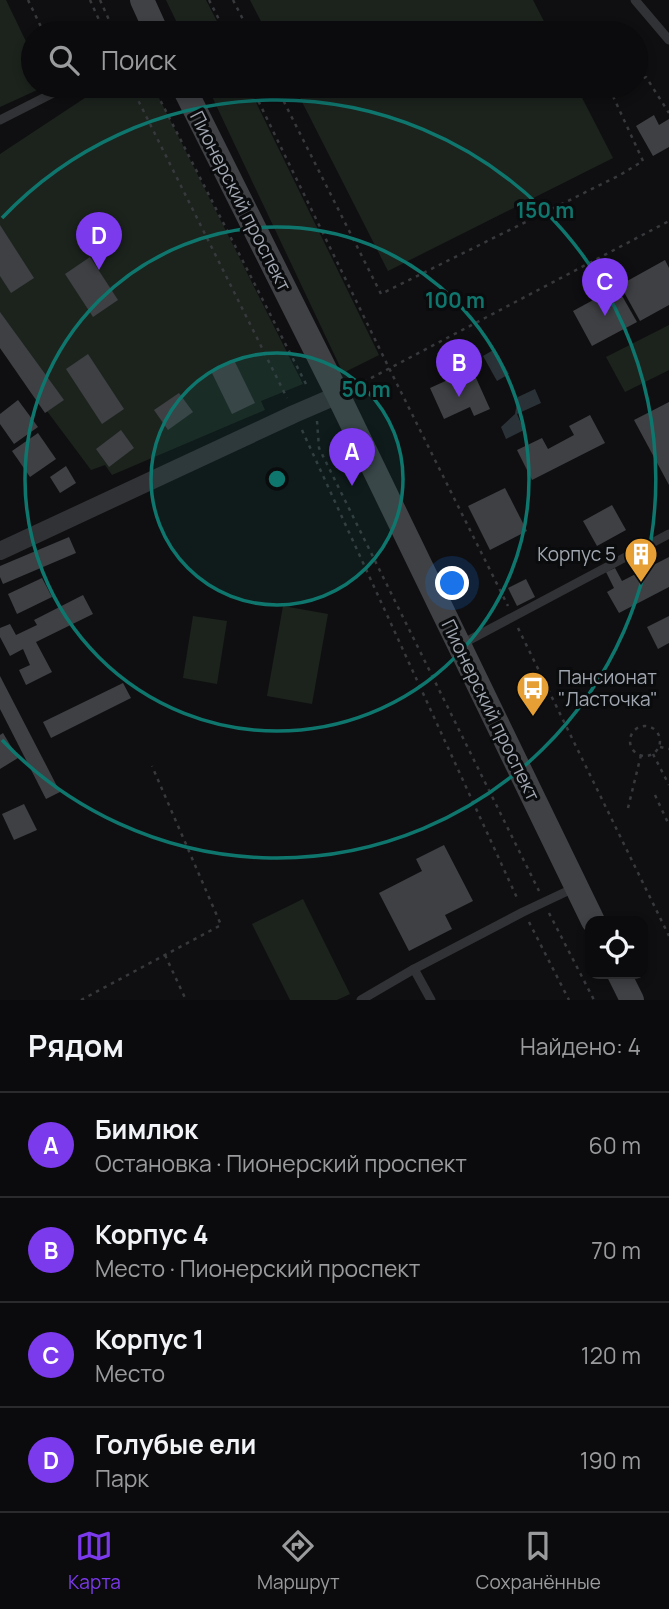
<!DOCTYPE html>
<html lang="ru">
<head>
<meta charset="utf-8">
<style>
  :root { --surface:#0b0b0d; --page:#19191b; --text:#f1f3f6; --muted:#9a9b9d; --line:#2b2b2e; --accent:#7c3aed }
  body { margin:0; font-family:Manrope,sans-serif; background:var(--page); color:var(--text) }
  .controls { position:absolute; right:21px; bottom:21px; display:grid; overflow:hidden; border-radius:14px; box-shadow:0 4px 10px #0003 }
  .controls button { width:63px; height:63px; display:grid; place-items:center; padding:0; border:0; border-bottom:2px solid var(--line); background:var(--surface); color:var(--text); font:35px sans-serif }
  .you { position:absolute; left:453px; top:584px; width:24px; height:24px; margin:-18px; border:5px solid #fff; border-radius:50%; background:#1a73e8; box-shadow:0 0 0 10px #1a73e833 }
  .badge { display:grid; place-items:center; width:46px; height:46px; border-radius:50%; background:var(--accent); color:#fff; font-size:23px; font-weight:700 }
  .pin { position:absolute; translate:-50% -58px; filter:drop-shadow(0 2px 4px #0008) }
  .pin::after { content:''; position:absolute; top:37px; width:24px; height:21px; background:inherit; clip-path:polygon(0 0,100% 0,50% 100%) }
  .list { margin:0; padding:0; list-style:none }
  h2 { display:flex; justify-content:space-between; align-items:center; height:91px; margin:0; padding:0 28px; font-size:30px }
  h2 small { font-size:23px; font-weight:400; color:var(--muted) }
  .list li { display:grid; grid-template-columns:46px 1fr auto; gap:21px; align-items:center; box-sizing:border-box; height:105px; padding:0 28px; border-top:2px solid var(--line) }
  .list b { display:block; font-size:26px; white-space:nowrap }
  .list p { margin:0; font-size:23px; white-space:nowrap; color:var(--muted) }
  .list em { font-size:23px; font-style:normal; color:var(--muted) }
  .icon { flex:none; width:38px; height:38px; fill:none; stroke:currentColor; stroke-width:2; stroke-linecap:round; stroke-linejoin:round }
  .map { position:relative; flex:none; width:669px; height:1000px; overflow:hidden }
  .search { position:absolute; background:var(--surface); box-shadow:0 4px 10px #0003; left:21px; right:21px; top:21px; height:77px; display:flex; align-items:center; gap:18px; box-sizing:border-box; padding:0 24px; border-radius:38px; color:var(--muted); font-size:26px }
  .sheet { height:511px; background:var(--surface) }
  nav { display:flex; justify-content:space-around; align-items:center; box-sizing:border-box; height:98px; border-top:2px solid var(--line); background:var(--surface); font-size:19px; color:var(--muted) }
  nav a { display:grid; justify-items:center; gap:4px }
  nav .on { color:var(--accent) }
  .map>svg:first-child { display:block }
  .green { fill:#1c231d }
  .water { fill:#2a3238 }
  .building { fill:#3e4044 }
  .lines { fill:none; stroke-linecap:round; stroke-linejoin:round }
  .path { stroke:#37393c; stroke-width:2.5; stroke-dasharray:3.5 5; stroke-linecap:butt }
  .lane { stroke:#313235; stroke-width:9 }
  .street { stroke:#313235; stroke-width:18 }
  .secondary { stroke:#3f4145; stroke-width:24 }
  .ring { fill:none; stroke:#0f766e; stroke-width:3.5 }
  .labels { text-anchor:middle; stroke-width:6; stroke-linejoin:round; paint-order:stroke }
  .street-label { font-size:19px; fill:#a1a7b1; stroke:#0a0b0c }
  .poi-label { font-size:19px; fill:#a1a7b1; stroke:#0a0b0c; text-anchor:end }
  .centre { fill:#0f766e; stroke:#0a0b0c; stroke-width:3.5 }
  .ring-label { font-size:21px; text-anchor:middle; font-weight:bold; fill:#0f766e; stroke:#0a0b0c; stroke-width:6; stroke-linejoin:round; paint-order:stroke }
</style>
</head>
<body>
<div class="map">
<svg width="669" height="1000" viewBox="0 0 669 1000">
  <rect width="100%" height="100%" fill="#0f0f11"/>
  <g class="green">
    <path d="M0,0h6l27,56v30h13l-46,21z"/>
    <path d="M166,0h40l17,33h-41z"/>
    <path d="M250,0h283l17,33h-283z"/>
    <path d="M103,86h6l3,5 8,-5h33l150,298 -42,17 4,9 -153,65 -7,-10 -14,5 -91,-122v-194z"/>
    <path d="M207,86h41l131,269 -36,18z"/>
    <path d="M294,86h282l37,72 -225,113z"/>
    <path d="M669,325v45l-44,22 -19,-35z"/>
    <path d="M283,606l45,8 -16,90 -45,-8z"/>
    <path d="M193,616l34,5 -10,63 -34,-6z"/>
    <path d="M303,899l47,95 -13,6h-47l-38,-76z"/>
  </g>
  <g class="water">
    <path d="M495,349l14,25 -12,7 -14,-25z"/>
    <path d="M535,389l6,14 -24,11 7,16 -18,9 -5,-12 14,-13 3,-17z"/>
  </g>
  <g class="building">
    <path d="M654,115l5,10 10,-6v28l-16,9 -17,-30z"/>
    <path d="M0,225l34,53 -23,15 -11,-17z"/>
    <path d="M90,257l28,43 -25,17 -28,-43z"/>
    <path d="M665,260l4,8v37l-29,16 -20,-36z"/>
    <path d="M617,287l20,35 -45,24 -19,-35z"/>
    <path d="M0,312l64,88 -19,13 -45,-65z"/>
    <path d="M88,354l36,55 -22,15 -36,-55z"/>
    <path d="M234,360l21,43 -23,11 -21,-43z"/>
    <path d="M472,369l18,40 -16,7 -4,-9 -26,12 -14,-31z"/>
    <path d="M179,393l14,19 -25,18 -14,-20z"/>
    <path d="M18,400l20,27 -24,17 -14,-20v-10z"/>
    <path d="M669,402v83l-35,-65z"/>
    <path d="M590,415l15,28 -73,37 -15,-30 25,-12 6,11 26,-14 -5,-9z"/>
    <path d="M121,430l13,18 -25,19 -13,-18z"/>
    <path d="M38,433l18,26 -26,18 -18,-26z"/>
    <path d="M66,466l10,17 -16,10 -10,-16z"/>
    <path d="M505,488l22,43 -37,19 -22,-44z"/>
    <path d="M612,505l14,25 -29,16 -14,-25z"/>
    <path d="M69,537l7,16 -73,31 -3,-7v-11z"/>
    <path d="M669,557v30l-50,26 -12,-21 7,-4 -8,-16 9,-4 7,13z"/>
    <path d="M42,578l10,19 -35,17 -9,-20z"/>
    <path d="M526,579l9,18 -18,9 -9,-18z"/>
    <path d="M83,595l10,19 -57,28 16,30 -26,13 -7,-15 11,-5 -7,-16 -13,7 -10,-19v-9l10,-4 6,11 21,-10 -3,-5z"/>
    <path d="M669,616v27l-11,6 -11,-22z"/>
    <path d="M0,676l60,116 -14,7 -46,-90z"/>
    <path d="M123,683l8,15 -80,40 -8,-16z"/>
    <path d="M3,733l15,25 -18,11v-34z"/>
    <path d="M24,804l13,26 -23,10 -12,-26z"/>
    <path d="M444,845l29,56 -28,14 7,14 -43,22 -30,-58 43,-22 -6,-12z"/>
  </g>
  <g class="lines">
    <g class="path">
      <path d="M28,0l16,33"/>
      <path d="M90,0l15,33"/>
      <path d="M100,0l15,33"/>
      <path d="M209,0l17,33"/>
      <path d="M233,0l17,33"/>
      <path d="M636,82l10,-5 23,36"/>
      <path d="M131,86l156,312"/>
      <path d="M153,86l155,302"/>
      <path d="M251,86l138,282 119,238"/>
      <path d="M276,86l105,208 239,-119 23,-14 -31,-67 16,-8"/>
      <path d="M356,386l313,-165"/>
      <path d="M317,421l2,27 220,443"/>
      <path d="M302,430l216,470"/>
      <path d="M518,628l151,308"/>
      <circle cx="645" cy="741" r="15"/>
      <path d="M660,747l9,2"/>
      <path d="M653,754l16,31"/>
      <path d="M655,795l14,30"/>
      <path d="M628,808l13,-53"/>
      <path d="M549,913l45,87"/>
      <path d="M529,922l40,78"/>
      <path d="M165,955l21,45"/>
      <path d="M81,1000l140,-75 -69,-159"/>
    </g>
    <g class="lane">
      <path d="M635,0l34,40"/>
      <path d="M0,120l67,-34"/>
      <path d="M460,645l209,-111"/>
      <path d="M414,969l109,-57 51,-24"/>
      <path d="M361,1000l53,-31 17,31"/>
    </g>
    <path class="street" d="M0,551l294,-137 44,-19"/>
    <g class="secondary">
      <path d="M142,0l15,33"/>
      <path d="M183,86l155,309 255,526"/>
      <path d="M619,974l13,26"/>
    </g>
  </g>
  <circle cx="277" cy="479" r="126" fill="#0f766e" fill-opacity=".12"/>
  <g class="ring">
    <circle cx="277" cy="479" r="126"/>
    <circle cx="277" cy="479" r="252"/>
    <path d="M2 218A379 379 0 1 1 2 740"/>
  </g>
  <defs>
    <symbol id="building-pin" viewBox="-11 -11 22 30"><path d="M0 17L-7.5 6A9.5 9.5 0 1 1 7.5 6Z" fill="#e59f34" stroke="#0a0b0c"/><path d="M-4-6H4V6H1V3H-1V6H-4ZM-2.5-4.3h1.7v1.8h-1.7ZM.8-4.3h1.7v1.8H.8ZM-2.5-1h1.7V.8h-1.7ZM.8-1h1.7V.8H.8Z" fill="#fff"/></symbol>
    <symbol id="bus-pin" viewBox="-11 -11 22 30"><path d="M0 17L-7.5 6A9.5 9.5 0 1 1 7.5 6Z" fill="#e59f34" stroke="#0a0b0c"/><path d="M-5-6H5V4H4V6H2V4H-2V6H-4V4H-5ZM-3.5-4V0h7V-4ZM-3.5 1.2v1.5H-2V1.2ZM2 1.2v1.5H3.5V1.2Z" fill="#fff"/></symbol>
  </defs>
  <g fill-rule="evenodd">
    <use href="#building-pin" x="622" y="535" width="38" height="52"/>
    <use href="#bus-pin" x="514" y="669" width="38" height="52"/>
  </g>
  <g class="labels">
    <g class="street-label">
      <text transform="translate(241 201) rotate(63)" y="7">Пионерский проспект</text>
      <text transform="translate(491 710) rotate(64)" y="7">Пионерский проспект</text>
    </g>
    <g class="poi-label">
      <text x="616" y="561">Корпус 5</text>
      <text x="558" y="684" text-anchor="start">Пансионат<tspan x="558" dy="22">"Ласточка"</tspan></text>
    </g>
  </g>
  <circle cx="277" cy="479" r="10" class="centre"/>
  <g class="ring-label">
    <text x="545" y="218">150 m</text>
    <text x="455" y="308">100 m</text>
    <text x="366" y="397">50 m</text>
  </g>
</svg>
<div class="controls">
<button><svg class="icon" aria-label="locate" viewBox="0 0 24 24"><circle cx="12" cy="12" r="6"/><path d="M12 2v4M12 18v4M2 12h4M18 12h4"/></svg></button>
</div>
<div class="you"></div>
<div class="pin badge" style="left:352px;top:486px">A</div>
<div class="pin badge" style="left:459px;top:397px">B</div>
<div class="pin badge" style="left:605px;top:316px">C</div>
<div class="pin badge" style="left:99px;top:270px">D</div>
<div class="search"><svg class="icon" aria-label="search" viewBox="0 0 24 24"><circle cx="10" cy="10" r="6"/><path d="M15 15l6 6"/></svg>Поиск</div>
</div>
<section class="sheet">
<h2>Рядом<small>Найдено: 4</small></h2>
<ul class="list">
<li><span class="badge">A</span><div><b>Бимлюк</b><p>Остановка · Пионерский проспект</p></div><em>60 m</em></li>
<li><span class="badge">B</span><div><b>Корпус 4</b><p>Место · Пионерский проспект</p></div><em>70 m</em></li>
<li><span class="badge">C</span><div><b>Корпус 1</b><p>Место</p></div><em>120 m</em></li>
<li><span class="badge">D</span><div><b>Голубые ели</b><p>Парк</p></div><em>190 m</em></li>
</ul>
</section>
<nav>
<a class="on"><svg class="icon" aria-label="map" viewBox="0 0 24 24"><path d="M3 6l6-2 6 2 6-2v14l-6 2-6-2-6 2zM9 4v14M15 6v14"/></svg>Карта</a>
<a><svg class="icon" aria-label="directions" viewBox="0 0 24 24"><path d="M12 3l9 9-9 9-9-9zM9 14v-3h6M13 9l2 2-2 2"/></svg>Маршрут</a>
<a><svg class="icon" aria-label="saved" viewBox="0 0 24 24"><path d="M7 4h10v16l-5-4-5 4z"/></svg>Сохранённые</a>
</nav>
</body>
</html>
